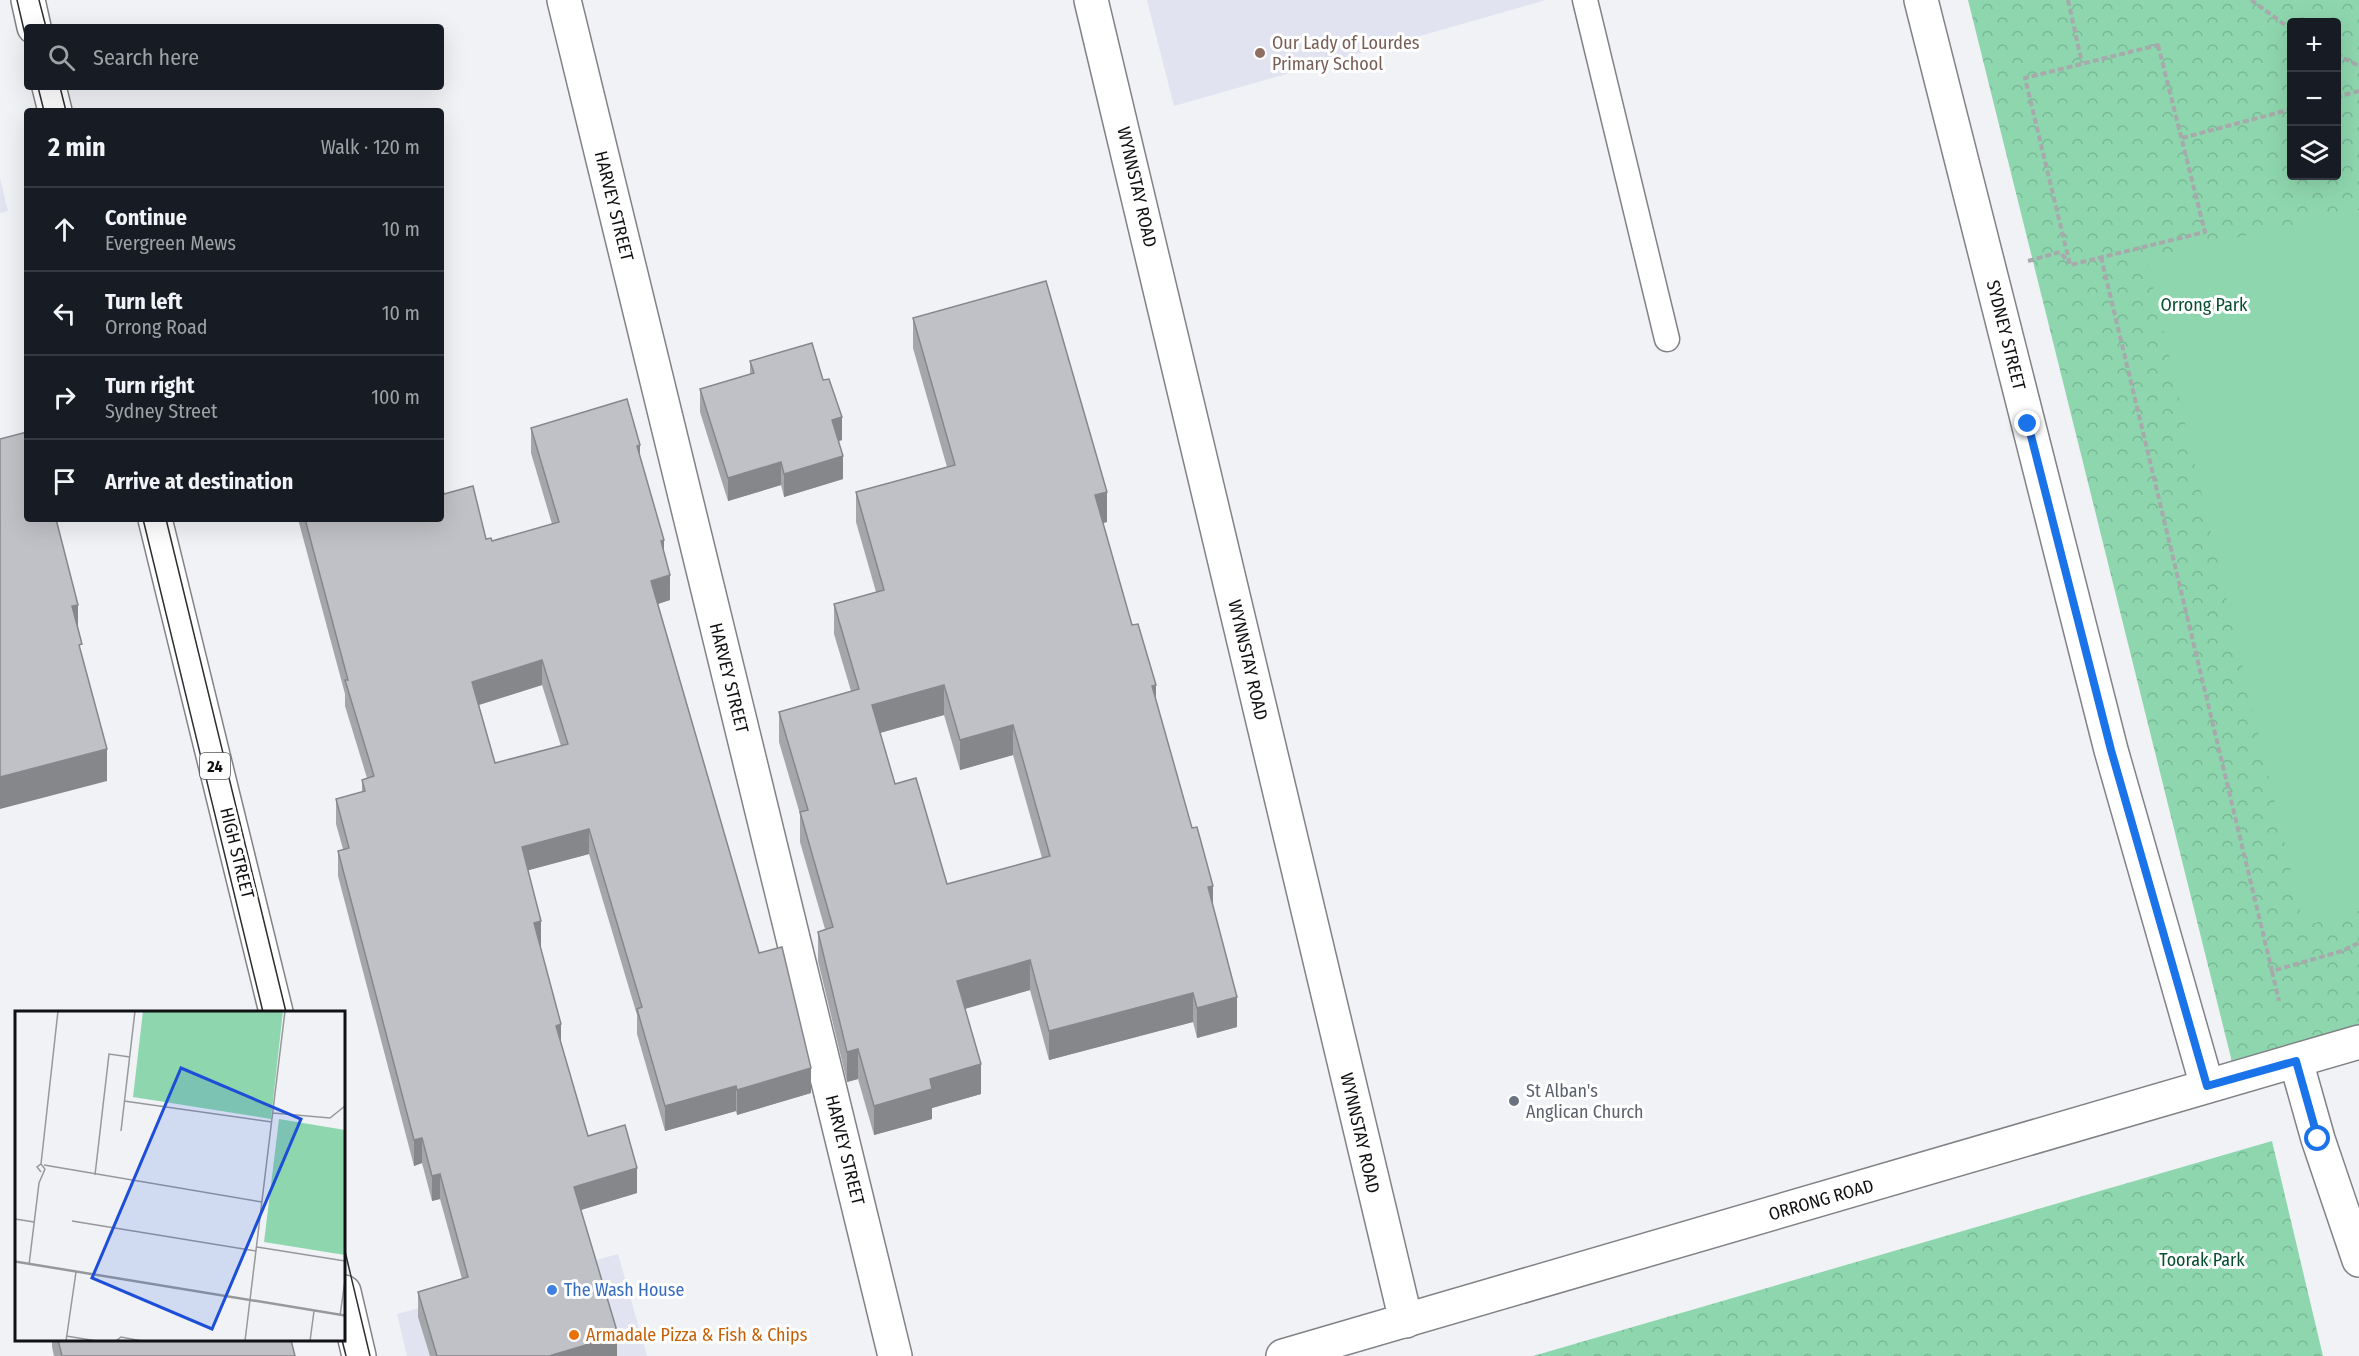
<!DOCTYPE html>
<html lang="en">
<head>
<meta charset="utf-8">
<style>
  :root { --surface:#171b24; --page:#20242c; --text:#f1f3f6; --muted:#9ea1a6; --line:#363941 }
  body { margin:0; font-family:"Fira Sans Condensed",sans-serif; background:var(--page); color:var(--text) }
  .controls { position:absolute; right:18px; top:18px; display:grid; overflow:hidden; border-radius:6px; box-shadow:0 6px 24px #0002 }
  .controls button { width:54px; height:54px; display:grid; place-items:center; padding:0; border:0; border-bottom:2px solid var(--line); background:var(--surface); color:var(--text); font:30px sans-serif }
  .stop { position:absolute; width:18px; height:18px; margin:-14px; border:4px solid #1a73e8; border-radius:50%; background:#fff }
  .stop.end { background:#1a73e8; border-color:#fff; box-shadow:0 2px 6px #0008 }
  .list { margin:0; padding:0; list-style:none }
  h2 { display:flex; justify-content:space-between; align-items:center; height:78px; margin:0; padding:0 24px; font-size:26px }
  h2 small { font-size:20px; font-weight:400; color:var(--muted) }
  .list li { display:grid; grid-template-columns:39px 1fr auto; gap:18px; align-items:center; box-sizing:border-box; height:84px; padding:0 24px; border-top:2px solid var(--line) }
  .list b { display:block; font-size:22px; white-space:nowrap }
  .list p { margin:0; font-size:20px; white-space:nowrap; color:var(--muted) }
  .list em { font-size:20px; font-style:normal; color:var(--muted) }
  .icon { flex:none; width:33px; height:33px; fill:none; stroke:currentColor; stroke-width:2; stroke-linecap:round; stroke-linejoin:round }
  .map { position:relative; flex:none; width:2359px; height:1356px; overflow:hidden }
  .search { position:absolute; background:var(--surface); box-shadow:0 6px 24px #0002; left:24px; top:24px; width:420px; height:66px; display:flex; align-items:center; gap:15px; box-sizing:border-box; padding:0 21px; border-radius:6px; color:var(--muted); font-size:22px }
  .panel { position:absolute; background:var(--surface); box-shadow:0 6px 24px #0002; left:24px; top:108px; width:420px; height:414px; border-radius:6px }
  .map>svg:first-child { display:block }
  .built { fill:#e1e4f0 }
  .park { fill:url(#park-crowns); fill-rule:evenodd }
  .pitch { fill:#8ed7ae }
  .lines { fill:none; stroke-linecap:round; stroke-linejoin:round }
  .lane-casing { stroke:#818286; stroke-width:27 }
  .street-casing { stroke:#818286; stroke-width:36 }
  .secondary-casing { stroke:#818286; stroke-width:36 }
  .primary-casing { stroke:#818286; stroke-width:36 }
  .path { stroke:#a7a9ac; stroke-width:4; stroke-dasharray:6 3; stroke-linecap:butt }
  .lane { stroke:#fff; stroke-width:24 }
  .street { stroke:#fff; stroke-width:33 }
  .secondary { stroke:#fff; stroke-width:33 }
  .primary { stroke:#fff; stroke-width:33 }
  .tram { stroke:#2f2f32; stroke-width:1.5 }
  .wall { fill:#a5a6aa; fill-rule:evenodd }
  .shaded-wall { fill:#86878b }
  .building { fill:#c0c1c6; stroke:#86878b; stroke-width:1.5; fill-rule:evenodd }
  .route { stroke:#1a73e8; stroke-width:8 }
  .education-dot { fill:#8d6e63; stroke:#fff; stroke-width:2 }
  .worship-dot { fill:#6b7280; stroke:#fff; stroke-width:2 }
  .shop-dot { fill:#3f7fe0; stroke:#fff; stroke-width:2 }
  .food-dot { fill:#e8710a; stroke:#fff; stroke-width:2 }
  .labels { text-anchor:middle; stroke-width:6; stroke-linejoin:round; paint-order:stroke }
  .shield { fill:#fff; stroke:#58585a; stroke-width:1.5 }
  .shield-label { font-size:16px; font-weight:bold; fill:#111113 }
  .education-label { font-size:18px; fill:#785e54; stroke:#fff; text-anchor:start }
  .street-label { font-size:18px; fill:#111113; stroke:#fff }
  .park-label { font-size:18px; fill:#074e31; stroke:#fff }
  .worship-label { font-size:18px; fill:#5b616d; stroke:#fff; text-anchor:start }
  .shop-label { font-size:18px; fill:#366cbe; stroke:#fff; text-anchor:start }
  .food-label { font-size:18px; fill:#c56008; stroke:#fff; text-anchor:start }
  .inset-road { fill:none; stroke:#97989b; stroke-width:1.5 }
  .view { fill:#1d4ed8; fill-opacity:0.15; stroke:#1d4ed8; stroke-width:3 }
  .inset-edge { fill:none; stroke:#111113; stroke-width:3 }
</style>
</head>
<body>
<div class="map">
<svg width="2359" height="1356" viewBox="0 0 2359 1356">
  <defs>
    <pattern id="park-crowns" width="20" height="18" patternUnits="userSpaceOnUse" patternTransform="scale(1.5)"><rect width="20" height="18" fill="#8ed7ae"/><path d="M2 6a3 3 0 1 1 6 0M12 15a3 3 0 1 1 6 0" fill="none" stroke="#79b895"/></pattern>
  </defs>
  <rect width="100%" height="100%" fill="#f0f2f6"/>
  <g class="built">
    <path d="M1147,0h399l-372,106z"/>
    <path d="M0,178l8,33 -8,2z"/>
    <path d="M618,1254l29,102h-240l-10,-42z"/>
  </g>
  <g class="park">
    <path d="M1968,0h391v1042l-126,24zM2292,22h44v154h-44z"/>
    <path d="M2272,1141l51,215h-790z"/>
  </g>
  <path class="pitch" d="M2359,210v701l-55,15 -158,-668z"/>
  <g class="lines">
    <defs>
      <path id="lane" d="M1585,0l82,339"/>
      <g id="street">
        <path d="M564,0l331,1356"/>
        <path d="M1091,0l315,1321"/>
        <path d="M1921,0l190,750 96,336"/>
        <path d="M2296,1061l22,78 41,121"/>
      </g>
      <path id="secondary" d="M1283,1356l1076,-314"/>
      <g id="primary">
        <path d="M28,0l6,27"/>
        <path d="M49,87l6,24"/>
        <path d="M155,519l121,493"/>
        <path d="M344,1292l15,64"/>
      </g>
    </defs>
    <use href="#lane" class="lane-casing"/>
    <use href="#street" class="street-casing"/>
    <use href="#secondary" class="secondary-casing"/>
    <use href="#primary" class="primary-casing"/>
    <g class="path">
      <path d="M2068,0l14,63"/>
      <path d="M2251,0l41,30"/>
      <path d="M2158,45l47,187 -135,33 -45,-187z"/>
      <path d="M2336,54l23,12"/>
      <path d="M2336,97l23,-6"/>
      <path d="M2182,138l110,-29"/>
      <path d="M2101,257l171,714 70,-20 17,-8"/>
      <path d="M2028,261l32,-9 8,10"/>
      <path d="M2272,971l7,30"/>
    </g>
    <use href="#lane" class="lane"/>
    <use href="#street" class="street"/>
    <use href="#secondary" class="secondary"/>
    <use href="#primary" class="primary"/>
    <g class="tram">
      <path d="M17,0l10,43"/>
      <path d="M39,0l7,27"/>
      <path d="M38,87l6,24"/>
      <path d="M60,87l6,24"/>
      <path d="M143,519l120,493"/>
      <path d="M166,519l120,493"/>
      <path d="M344,1247l26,109"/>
      <path d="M342,1340l4,16"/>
    </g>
  </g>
  <g class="wall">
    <path d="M913,318l194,204 -4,1 29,102 24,75 57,208 24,119 -40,11 -4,-16 -144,38 -19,-70 -65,19 16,85 -49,14v11l-58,16 -16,-56 -11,3 -29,-121v-29l7,-3 -25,-87v-28l-21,-72v-30l72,-21 -17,-57v-30l42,-12 -20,-70v-30l91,-25 -34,-119zM944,715l16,55 53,-15 29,103 -95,26 -52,-100 -15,-51z"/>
    <path d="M750,361l92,79 -3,1 4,38 -59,18 -3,-12 -53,16 -28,-89v-23l50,-15z"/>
    <path d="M531,428l109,30 24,97 6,45 -12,4 101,349 52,140 -74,22 -1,-4 -71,20 -28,-97v-19l-48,-161 -61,16 13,76 -1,1 21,95 27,94 49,57 -56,17 36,146h-187l-12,-39v-25l44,-13 -22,-80 -8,2 -10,-38 -8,3 -76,-290v-25l5,-2 -7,-25v-25l26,-7v-12l5,-2 -22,-72v-12l-47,-175h143l3,-25 42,45 6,2 60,-17 -21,-71zM542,685l19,61 -66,17 -16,-58z"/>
    <path d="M52,1340h239l4,16h-241l-2,-9z"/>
  </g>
  <g class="shaded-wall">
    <path d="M842,417v23l-10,3v-23z"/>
    <path d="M640,445v25l-3,-24z"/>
    <path d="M843,456v23l-59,18v-23z"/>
    <path d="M781,462v23l-53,16v-23z"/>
    <path d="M1107,492v30l-12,3v-30z"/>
    <path d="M664,540v25l-3,-24z"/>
    <path d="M670,575v25l-19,6v-25z"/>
    <path d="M78,605v32l-6,-31z"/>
    <path d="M542,660v25l-70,22v-25z"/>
    <path d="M944,685v30l-72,20v-30z"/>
    <path d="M1156,685v30l-4,-29z"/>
    <path d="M1013,725v30l-53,15v-30z"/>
    <path d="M107,749v32l-107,28v-32z"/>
    <path d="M589,829v25l-67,18v-25z"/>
    <path d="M1213,886v30l-5,-29z"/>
    <path d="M541,921v25l-7,2v-25z"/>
    <path d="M1030,960v30l-73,21v-30z"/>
    <path d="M1193,993v29l-144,38v-29z"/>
    <path d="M1237,997v30l-40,11v-30z"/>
    <path d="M561,1024v26l-5,-24z"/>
    <path d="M858,1049v30l-11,3v-30z"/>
    <path d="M981,1064v30l-49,14v11l-58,16v-29l56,-27z"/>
    <path d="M811,1068v25l-74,22v-25z"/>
    <path d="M736,1086v25l-71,20v-25z"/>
    <path d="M422,1138v25l-8,3v-26z"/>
    <path d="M637,1168v25l-63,19v-25z"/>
    <path d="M440,1174v25l-8,2v-25z"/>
    <path d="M617,1331v25h-68l36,-16z"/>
  </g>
  <g class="building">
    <path d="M1046,281l61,211 -12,3 37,130 6,-1 18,61 -4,1 40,142 5,-1 16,59 -5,1 29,110 -40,11 -4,-15 -144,38 -19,-71 -73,21 24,83 -51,15 2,10 -58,17 -16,-57 -11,3 -29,-120 15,-5 -33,-115 8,-2 -29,-98 80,-23 -25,-85 50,-14 -28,-98 99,-27 -42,-147zM944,685l16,55 53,-15 37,131 -103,28 -31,-106 -21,6 -23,-79z"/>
    <path d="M812,343l11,37 6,-1 13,38 -10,3 11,36 -59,18 -3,-12 -53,16 -28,-89 54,-16 -4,-12z"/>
    <path d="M627,399l13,46 -3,1 27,94 -3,1 9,34 -19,6 108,372 23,-6 29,121 -74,22 -1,-4 -71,20 -28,-97 5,-2 -53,-178 -67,18 19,74 -7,2 27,101 -5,2 32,110 37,-11 12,43 -63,19 43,144 -32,9 1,5 -37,11h-112l-19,-64 50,-15 -28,-103 -8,2 -10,-38 -8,2 -76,-289 11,-3 -13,-49 29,-8 -3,-11 12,-4 -29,-96h3l-43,-161h136v-37l3,12 29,-8 13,53 5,-1 1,3 67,-19 -28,-94zM542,660l26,84 -73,19 -23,-81z"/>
    <path d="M27,432v87h29l22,86 -6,1 10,38 -3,1 28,104 -107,28v-338z"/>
    <path d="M58,1340h233l4,16h-233z"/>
  </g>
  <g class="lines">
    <path class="route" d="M2028,424l83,326 96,336 89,-25 22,78"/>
  </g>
  <circle class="education-dot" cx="1260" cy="53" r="6"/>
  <circle class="worship-dot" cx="1514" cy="1101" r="6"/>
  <circle class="shop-dot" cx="552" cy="1290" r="6"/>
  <circle class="food-dot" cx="574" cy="1335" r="6"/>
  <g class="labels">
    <rect class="shield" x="200" y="753" width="30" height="26" rx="4.5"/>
    <g class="shield-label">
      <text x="215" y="772">24</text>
    </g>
    <g class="education-label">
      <text x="1272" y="49">Our Lady of Lourdes<tspan x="1272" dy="21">Primary School</tspan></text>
    </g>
    <g class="street-label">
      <text transform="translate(1137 187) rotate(77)" y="6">WYNNSTAY ROAD</text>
      <text transform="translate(614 206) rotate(76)" y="6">HARVEY STREET</text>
      <text transform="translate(2006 335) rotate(76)" y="6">SYDNEY STREET</text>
      <text transform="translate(1248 660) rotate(77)" y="6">WYNNSTAY ROAD</text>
      <text transform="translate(729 678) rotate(76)" y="6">HARVEY STREET</text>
      <text transform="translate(237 853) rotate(76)" y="6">HIGH STREET</text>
      <text transform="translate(1360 1133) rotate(77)" y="6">WYNNSTAY ROAD</text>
      <text transform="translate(845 1150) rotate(76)" y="6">HARVEY STREET</text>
      <text transform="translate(1821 1200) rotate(-16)" y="6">ORRONG ROAD</text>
    </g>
    <g class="park-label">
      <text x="2204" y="311">Orrong Park</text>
      <text x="2202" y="1266">Toorak Park</text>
    </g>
    <g class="worship-label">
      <text x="1526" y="1097">St Alban's<tspan x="1526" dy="21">Anglican Church</tspan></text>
    </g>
    <g class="shop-label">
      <text x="564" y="1296">The Wash House</text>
    </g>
    <g class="food-label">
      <text x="586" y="1341">Armadale Pizza &amp; Fish &amp; Chips</text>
    </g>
  </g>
  <g transform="translate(15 1011)">
    <rect width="330" height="330" fill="#f0f2f6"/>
    <path d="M128,0h140l-12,108 -138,-22zM264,108l66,11v125l-81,-13z" fill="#8ed7ae"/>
    <path d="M129,0l47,1 1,37 -16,24 -13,4 -16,-7 -7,-13zM185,0h65l-4,39 -7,13 -15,7 -28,-4 -9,-14zM185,61l64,11 -3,25 -65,-12zM297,125h17l16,7v76l-15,15 -16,5 -19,-2 -14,-12 -5,-12 5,-45 8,-16z" fill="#8ed7ae"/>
    <path class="inset-road" d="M109,90l148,21M258,102l57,5 15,-12M106,120l14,-120M26,153l17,-153M29,154l218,37M80,164l14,-121 21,3M0,208l19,3M57,210l184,30M242,236l88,14M0,250l330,54M0,251l330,54M14,254l10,-82 6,-14 -4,-5 -4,3 4,5M325,305l5,-36M51,325l31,5M51,330l10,-69M101,330l5,-4 21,4M230,330l40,-330M295,330l4,-30"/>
    <path class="view" d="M166,57l120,51 -89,210 -120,-51z"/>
    <rect width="330" height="330" class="inset-edge"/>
  </g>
</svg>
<div class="controls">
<button>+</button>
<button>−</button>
<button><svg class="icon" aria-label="layers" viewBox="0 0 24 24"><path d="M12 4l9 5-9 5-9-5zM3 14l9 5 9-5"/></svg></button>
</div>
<div class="stop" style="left:2318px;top:1139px"></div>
<div class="stop end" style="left:2028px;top:424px"></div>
<div class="search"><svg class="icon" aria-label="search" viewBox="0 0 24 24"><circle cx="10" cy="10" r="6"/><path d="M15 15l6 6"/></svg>Search here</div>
<section class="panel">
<h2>2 min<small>Walk · 120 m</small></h2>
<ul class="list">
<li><svg class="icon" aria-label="ahead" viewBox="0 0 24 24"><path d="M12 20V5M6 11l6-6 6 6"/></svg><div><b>Continue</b><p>Evergreen Mews</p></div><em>10 m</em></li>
<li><svg class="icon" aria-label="left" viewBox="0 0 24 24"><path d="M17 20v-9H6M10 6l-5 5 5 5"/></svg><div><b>Turn left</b><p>Orrong Road</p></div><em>10 m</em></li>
<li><svg class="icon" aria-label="right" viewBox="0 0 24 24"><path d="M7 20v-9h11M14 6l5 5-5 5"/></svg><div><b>Turn right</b><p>Sydney Street</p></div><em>100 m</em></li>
<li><svg class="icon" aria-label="arrive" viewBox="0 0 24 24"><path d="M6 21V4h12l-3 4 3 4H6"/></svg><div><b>Arrive at destination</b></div></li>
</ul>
</section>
</div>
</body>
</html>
